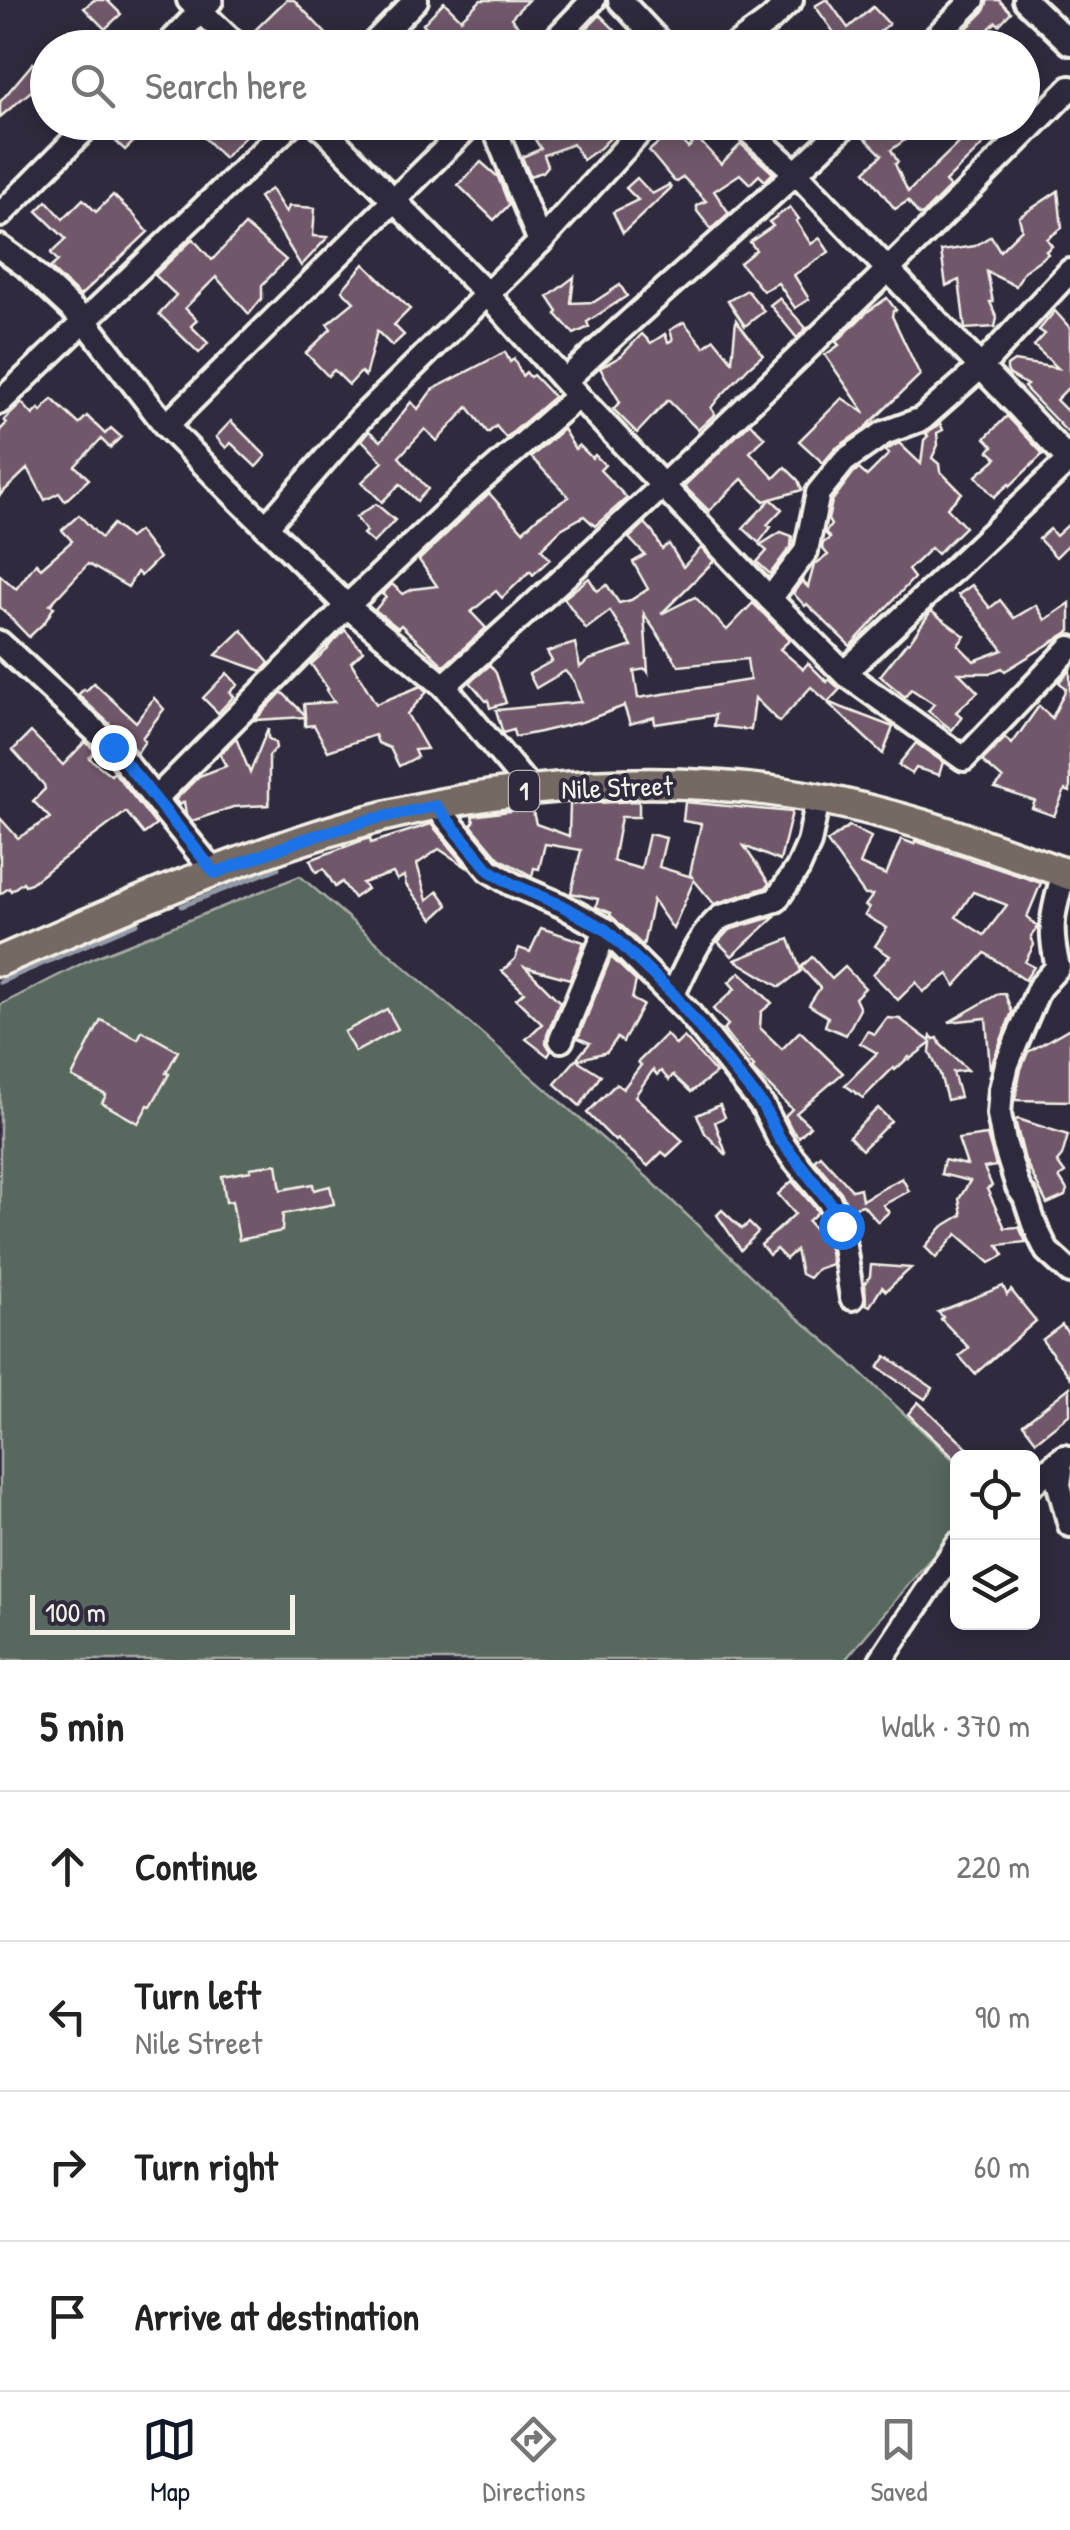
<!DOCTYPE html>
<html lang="en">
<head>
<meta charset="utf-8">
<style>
  :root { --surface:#fff; --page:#f2f2f2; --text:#222; --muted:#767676; --line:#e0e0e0; --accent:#111827 }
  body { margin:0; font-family:"Patrick Hand",sans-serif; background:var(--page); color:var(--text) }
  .controls { position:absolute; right:30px; bottom:30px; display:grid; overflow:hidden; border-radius:15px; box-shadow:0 5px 25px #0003 }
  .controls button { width:90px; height:90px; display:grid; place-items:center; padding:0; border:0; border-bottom:2px solid var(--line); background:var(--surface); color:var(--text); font:50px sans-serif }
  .scale { position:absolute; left:30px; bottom:25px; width:265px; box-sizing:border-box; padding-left:10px; border:5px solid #f4f1e8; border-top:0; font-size:28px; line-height:35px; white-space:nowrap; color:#f4f1e8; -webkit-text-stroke:8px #2f2a3d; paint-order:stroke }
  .stop { position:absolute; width:30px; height:30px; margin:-22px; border:8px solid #1a73e8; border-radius:50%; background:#fff }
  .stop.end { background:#1a73e8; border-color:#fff; box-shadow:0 2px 10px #0008 }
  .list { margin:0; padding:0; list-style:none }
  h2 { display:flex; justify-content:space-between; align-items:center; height:130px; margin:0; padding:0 40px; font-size:42px }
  h2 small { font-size:32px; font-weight:400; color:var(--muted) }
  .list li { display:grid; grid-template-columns:65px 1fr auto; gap:30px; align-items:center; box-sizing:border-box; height:150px; padding:0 40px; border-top:2px solid var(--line) }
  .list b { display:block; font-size:38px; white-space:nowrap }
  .list p { margin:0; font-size:32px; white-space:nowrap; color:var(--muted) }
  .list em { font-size:32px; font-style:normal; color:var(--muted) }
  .icon { flex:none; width:55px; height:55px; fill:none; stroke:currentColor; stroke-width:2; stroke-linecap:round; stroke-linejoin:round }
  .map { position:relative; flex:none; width:1070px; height:1660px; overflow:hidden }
  .search { position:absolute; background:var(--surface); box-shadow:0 5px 25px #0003; left:30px; right:30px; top:30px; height:110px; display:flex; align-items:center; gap:25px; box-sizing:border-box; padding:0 35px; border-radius:55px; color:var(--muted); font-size:38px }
  .sheet { height:730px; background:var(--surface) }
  nav { display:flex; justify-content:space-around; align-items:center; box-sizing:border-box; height:140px; border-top:2px solid var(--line); background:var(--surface); font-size:28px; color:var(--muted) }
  nav a { display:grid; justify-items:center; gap:5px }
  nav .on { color:var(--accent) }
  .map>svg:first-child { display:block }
  .green { fill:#58685f; stroke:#a6aca4; stroke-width:2.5 }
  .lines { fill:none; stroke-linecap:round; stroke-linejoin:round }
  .stream { stroke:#939aa7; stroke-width:5 }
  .building { fill:#6f596b; stroke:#f4f1e8; stroke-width:2.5; fill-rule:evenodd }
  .minor-casing { stroke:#f4f1e8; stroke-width:30 }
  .major-casing { stroke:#f4f1e8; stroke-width:35 }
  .minor { stroke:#2f2a3d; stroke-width:22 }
  .major { stroke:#756964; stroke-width:28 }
  .route { stroke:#1a73e8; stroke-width:12 }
  .labels { text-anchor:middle; stroke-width:8; stroke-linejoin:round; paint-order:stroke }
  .shield { fill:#2f2a3d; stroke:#b9b5b5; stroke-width:2.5 }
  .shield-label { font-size:25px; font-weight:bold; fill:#f4f1e8 }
  .street-label { font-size:28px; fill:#f4f1e8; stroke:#2f2a3d }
</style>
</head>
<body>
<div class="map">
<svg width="1070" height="1660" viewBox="0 0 1070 1660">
  <rect width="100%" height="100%" fill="#2f2a3d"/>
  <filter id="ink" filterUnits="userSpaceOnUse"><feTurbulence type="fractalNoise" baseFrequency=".01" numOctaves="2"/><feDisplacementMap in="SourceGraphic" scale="20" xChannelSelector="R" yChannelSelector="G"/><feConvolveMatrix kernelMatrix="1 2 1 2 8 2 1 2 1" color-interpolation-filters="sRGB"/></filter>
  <g filter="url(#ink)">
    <path class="green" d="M300,876l347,301 126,120 63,53 121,113v64l-112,133h-845v-655l93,-47z"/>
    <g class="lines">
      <g class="stream">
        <path d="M182,906l96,-38"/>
        <path d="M0,982l137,-59"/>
      </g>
    </g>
    <g class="building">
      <path d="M94,0h13l14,14 -16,15 -21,-21z"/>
      <path d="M286,0h8l36,38 -6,3 7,7h-64l-15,-15z"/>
      <path d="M481,0h47l-17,18 8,9 -9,9 3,4 -8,8h-79l11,-10 -14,-14 21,-22 17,17z"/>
      <path d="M825,0h3l20,28 25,-21 16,17 -29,24h-15l-30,-42z"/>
      <path d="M988,0h11l12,12 -12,13 -3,-3 -24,23 -11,-11 23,-23z"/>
      <path d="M600,15l15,15 -3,3 6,9 -9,6h-9l-16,-17z"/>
      <path d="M33,63l14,15 -47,39v-15z"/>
      <path d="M126,122h12l8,8 -21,20 -14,-13z"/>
      <path d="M189,122h64l-8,8 3,3 -24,25z"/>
      <path d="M524,122h23l8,15 17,-15h54l-26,26 -17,12 -10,-16 -29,11 4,11 -5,6 -13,4 -8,-19 19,-8z"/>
      <path d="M872,122h28l9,15 -18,13 7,12 -3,2 13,28 72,-70h11l7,8 -53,52 5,5 -27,27 -4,1 -11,-14 -13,8 -30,-38 17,-16 -21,-21z"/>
      <path d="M672,131l16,17 10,-9 23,25 20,-20 32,29 -8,8 -6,-6 -9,9 -10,-10 -26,17 15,22 -18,16 -14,-18v-6l9,-4 -23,-24 -6,5 -3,-1 -25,-30z"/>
      <path d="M481,162l17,15 11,28 -15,15 -36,-35z"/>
      <path d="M637,178l15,16 17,-9 2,3 -48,45 -10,-21 25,-12 -12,-12z"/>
      <path d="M271,189l15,24 3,-7 26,2 -2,28 15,1 -27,29 -42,-69z"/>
      <path d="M1058,191l4,37 -15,11 5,7 -6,5 2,3 -24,17 -8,15 -29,-14 6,30h-3l7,16 -2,9 -30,2 -6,-49 -13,6 -5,-35 34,-5 16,-10 9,15 22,-22 -3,-12z"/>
      <path d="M113,195l20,19 15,18 -68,64 -30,-28 8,-7 -7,-8 15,-14 -29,-28 10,-10 16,18 20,-20 13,13z"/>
      <path d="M790,207l9,12 -3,2 15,23 9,-6 9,14 -35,23 15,24 -14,9 -17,-25 -15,8 -23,-28 16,-13 -6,-8 23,-16 -4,-4z"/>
      <path d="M245,225l41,35 -24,25v13l-13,16 -33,-37 -31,31 12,12 -6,6 17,17 -9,10 -40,-39 17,-19 -21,-20 38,-36 19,21z"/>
      <path d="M364,264l46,45 -16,16 10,10 -12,11 -15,-15 -12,45 -4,-4 -12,13 -15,-15 -6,6 -22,-23 25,-24 -4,-5 27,-22 -12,-12z"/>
      <path d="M574,277l-3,26 23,-1 26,-17 7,11 -40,26 2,5 -15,7 -18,-20 2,-2 -10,-15z"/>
      <path d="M747,290l17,21 -19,15 -17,-25z"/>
      <path d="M779,298l27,30 -9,10 -27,-33z"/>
      <path d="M887,298l9,12 -3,1 -1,5 28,59 -56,54 -29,20 -12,14 -24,-22 43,-43 23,15 -40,-58 14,-10 -3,-3 31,-30z"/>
      <path d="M1055,311l15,17v58l-14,14 14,14v21l-46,-48 3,-2 -18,-11 -2,-4v-4l7,-5 44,7 -24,-22 11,-12 -6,-4z"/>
      <path d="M736,320l27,35 -13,11 -32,33 -7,9 4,6 -17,16 -30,-30 -31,33 -24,-24 7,-7 -20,-34 21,-12 21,-22 9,9 14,-9 3,8 5,-2 -3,-10 14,-8 20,25 10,-8 18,22z"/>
      <path d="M505,352l5,10 4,-3 8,17 4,-4 4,5 3,-2 21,22 -48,41 -10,-12 -8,7 -20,-26 -31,34 -12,-12 -26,28 29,32 -11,12 -17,-17 -18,18 -20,-20 21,-20 -21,-22 7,-9 12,10 30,-39 7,7 14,-19z"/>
      <path d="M52,399l27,25 8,-8 18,18 6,-6 10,9 -11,11 -9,-9 -26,27 14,13 -24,22 -6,-8 -14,7 -17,-32 -28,27v-65l7,-7 -3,-3 18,-17 11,12 6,-6 2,3z"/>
      <path d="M1007,416l36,38 -33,32 -1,-2 -15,13 -18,-21 21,-18 -8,-7 4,-5 -8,-8z"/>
      <path d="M231,421l35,35 -10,11 -25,-24 -5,5 -10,-11z"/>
      <path d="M750,423l15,15 -15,14 24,26 11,-11 13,13 4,10 -38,11 -22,-22 -33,32 -25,-25z"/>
      <path d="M940,423l3,7 -6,3 1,12 -6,13 7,6 1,7 22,22 -15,15 18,19 -28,27 -6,-6 -23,22 6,8 -64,68 -43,-42 -2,2 -12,-13 9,-12 6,6 6,-22 14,-10 -6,-7 1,-5 7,-5 -5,-5 6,-8 -3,-5 4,-19 22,-29 5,-3 8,7 22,-22 -4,-3 14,-8 22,21 3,-24 4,-4 -2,-2z"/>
      <path d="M563,429l12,20 4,-4 13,13 3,-3 10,10 -5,5 27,28 -32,28 -11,-10 -23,13 -20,20 9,10 -17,16 -3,-4 -28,27 -6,-7 -25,21 15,16 -42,38 -43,-41 -3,3 -23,-18 11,-13 -4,-3 10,-10 11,10 10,-5 24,-3 -18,-26 70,-67 34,38 16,-15 30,-19 -38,-40z"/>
      <path d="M771,499l11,10 -15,16 4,2 -12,16 -16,-15z"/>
      <path d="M376,504l19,16 -22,23 -10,-9 3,-3 -10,-14z"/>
      <path d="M79,515l22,23 12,-14 16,14 9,-7 21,27 -18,18 -4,-4 -9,15 -40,-23 -38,41 4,2 -9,15 -16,15 -29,-30v-32l16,14 20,-26 5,5 31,-27 -10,-11z"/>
      <path d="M645,523l8,9 9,17 7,-5 14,23 18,-19 13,13 -53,53 34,-17 32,33 26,-27 37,37 -10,9 23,20 5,-6 19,19 2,-3 11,10 -12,13 -17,-15 -32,35 -24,-24 -4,32 -37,-4 1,-11 -60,9 -1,-7 -24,7 -6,-18 -42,16 -42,10 -25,5 -2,-7 -10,3 -7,-23 85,-8 -7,-21 -9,-10 -29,17 -7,-14 23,-13 -5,-9 28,-9 5,24 9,-7 43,-14 -22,-35 -24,18 -22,-31 25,-20 8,13 10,-6 12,18 12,-3 17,-11 -15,-27 12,-7 -16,-17zM644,614l35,52 68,-7 3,21 -112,18 -4,-27 12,-2 2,3z"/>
      <path d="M1070,523v20l-14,14 -17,-18 11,-10 6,7z"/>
      <path d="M781,532l11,4 -1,10 -21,28 -13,-12 10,-11 -7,-6z"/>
      <path d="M972,585l18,23 10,-8 14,18 22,-13 9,15 25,-17v28l-65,40 -3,-3 -12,5h-31l19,19 -22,20 6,5 -10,13 -24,-19 6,-7 -23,-15 -6,8 -25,-21 27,-34 2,1 22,-32 34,25 -7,9 16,16 29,-11 -32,-42 -13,-13z"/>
      <path d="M242,630l27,33 -7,8 -46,-16z"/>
      <path d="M345,630l18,21 -12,11 25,42 45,-18 6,6 -20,22 20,35 -13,1 3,7 -18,9 -9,-18 -12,-5 -3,-8 -47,16 -14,-26 -9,1v-9l-50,3 27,-28 23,23 -1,-11 30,-2 -8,-12 2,-1 -17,-25 17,-15 -1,-1z"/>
      <path d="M490,665l6,8 10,30 -16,5 -2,-8 -2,1 -16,-19z"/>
      <path d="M1070,670v122l-5,-2 -11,26 -22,-8 3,-7 -40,-13 8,-9 -21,-18 23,-23 7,6 27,-38 13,12 14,-29 -7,-7z"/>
      <path d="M227,673l11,12 -8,7 4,4 -16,17 -15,-15z"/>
      <path d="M94,683l42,39 18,-24 10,11 -22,29 3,3 -8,12 -14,-17 -45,-41 6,-6 2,2z"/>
      <path d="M830,703l63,24 -10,27 -54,-50z"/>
      <path d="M268,728v10l7,5 1,5 -7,8v49l-36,2 -41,14 -6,-7 -2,-12 -4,3 -5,-5 24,-24 27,-10 -6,-11 16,-17 14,35z"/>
      <path d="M31,732l32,33 22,-23 11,9 -7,7 22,17 3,-3 42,53 -12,9 -18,-22 -95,71 -6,2 -2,-3 -12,9 -2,-3 -9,6v-76l18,20 32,-20 -17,-17 12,-12 -1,-4 -31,-35z"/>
      <path d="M916,743l27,19 -4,13 -23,-7 -4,6 -14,-9z"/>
      <path d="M639,801v16h-18l-8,44 28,8 8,-35 17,4 -7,29 33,10 -2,-3 11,-50 -18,-3 2,-19 107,10 -12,49 -36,-15 25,37 -2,4 -53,17 -20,-24 -21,49 -20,-29 -10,46 -33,-31 1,-2 -15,-6 2,-8 -27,-6 10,-43 -36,-6 -6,25 -5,-1 -2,8 -33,-18 -28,-33 3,-3 -2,-6 60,-8 4,16 33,12 1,-32z"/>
      <path d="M431,824l37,44 -29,-19 -22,15 10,36 11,-9 10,14 -15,14 -27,-34 -2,-9 -7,4 -4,-7 -31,10 5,6 -13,9 -12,-16 -7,5 -11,-18 -8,3 -6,-12 53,-20 7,-2 1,5z"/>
      <path d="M849,826l22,11 -11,27 26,11 15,-36 13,5 1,-3 126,42 -14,34 11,10 -7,9 3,9 -9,17 9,5 -9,13 -40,-27 -30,33 -7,-12 -25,18 -7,-10 -18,18 -25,-26 17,-18 -15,-10 12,-18 -22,-13 4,-7 -4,-2 8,-11h-8l-38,-53zM973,892l34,13 -23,30 -28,-18z"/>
      <path d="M776,916l-44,40 -14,-14 11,-12z"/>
      <path d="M541,928l43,14 -14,37 -45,-12 35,35 -13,33 -1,8 5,8 -3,5 -22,-17 16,-15 -26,-25 8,-7 -22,-21 13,-12 4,-11 11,4z"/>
      <path d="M789,939l12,32 -21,16 -45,-27z"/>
      <path d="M611,957l25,24 -4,18 11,6 -20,37 -6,-4 -10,14 -30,8 24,15 -21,31 -25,-22 35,-41 -12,-5z"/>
      <path d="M812,957l20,22 13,-12 20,21 -10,10 5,11 -14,26 -21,-9 3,-9 -19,-12 11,-17 -19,-21z"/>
      <path d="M740,972l32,31 -11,9 -1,16 22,21 18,-18 43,42 -47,40 14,13 -11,11 -7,-7 -7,-14 7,-7 -40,-40 2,-2 -31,-37 5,-5 -15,-16 22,-20 -6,-7z"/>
      <path d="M998,994h7l7,18 -22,57 -4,-51 -37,4z"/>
      <path d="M387,1009l11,20 -43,23 -11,-20z"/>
      <path d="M887,1018l13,1 30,22 1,-5 3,3 4,-1 3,7 27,25 -15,2 7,25 -13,3 -7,-26 -10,-21 1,-10 -21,16 -1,-2 -14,13 -2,-2 -30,30 -18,-13 32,-32 -17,-10 7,-12 8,3z"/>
      <path d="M101,1020l37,19 4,-8 36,20 -12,22 3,1 -18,32 -3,-1 -10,18 -36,-20 4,-8 -34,-18z"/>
      <path d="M1070,1028v73l-55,-1 6,-31 7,-17z"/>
      <path d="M666,1034l10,11 8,-8 32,36 -25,19 -18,-17 -4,5 -8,-9 -4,4 -4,-5 -18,26 48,45 -16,15 -5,-4 -14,14 -31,-27 -2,2 -28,-28 29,-29 7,5 18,-24 -3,-3z"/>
      <path d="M720,1105l5,12 -10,5 12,34 -22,-23 -8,-18z"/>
      <path d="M878,1108l13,13 -29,29 -13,-14z"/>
      <path d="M1018,1119l50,16 -6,21 -5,6 8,11 -6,4 8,13 -2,6 -18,8 -22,-44 -10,-40z"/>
      <path d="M987,1135l9,31 -12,2 8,18 -5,3 18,39 14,-1 7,15 -28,3 6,10 -14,8 -33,-29 -21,24 -11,-11 17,-20 20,-12 -3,-16 11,-18 -29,-7 3,-14 23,5 -9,-26z"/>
      <path d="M820,1155l32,35 8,-2 2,12 40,-22 7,13 -26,14 6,7 -11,10 -15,-17 -14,4 -8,-17 -27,-32z"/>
      <path d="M277,1164l4,26 32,-6 1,6 16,-4 4,18 -51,10 -1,17 -43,9 -7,-39 -6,1 -4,-26 29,-5 -1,-3z"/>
      <path d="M792,1181l24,28 2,3 -10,9 19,22 3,8 2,13 -15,5 -8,9 -8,-4 -5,-24 -10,9 -10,-10 -7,6 -8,-10 34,-31 -17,-20z"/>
      <path d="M722,1210l20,19 7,-6 9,9 -17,18 -24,-35z"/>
      <path d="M871,1265l40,3 -25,23 -4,-4 -12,19 -4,-2 -1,-20 5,-8z"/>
      <path d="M1003,1286l4,9 4,-5 25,31 -61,53 -16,-18 10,-8 -28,-29 2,-2 -5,-5z"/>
      <path d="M1062,1325l8,11v41l-28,-37z"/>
      <path d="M886,1356l47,32 -8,11 -47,-31z"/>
      <path d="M1070,1387v27l-34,27 -13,-17z"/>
      <path d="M918,1402l11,10 49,46h-24l-35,-33 -11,-11z"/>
    </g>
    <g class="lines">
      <defs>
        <g id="minor">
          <path d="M189,0l50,48"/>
          <path d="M620,0l45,48"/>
          <path d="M1025,0l45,43"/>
          <path d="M165,48l46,-48"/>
          <path d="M369,48l47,-48"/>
          <path d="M547,48l46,-48"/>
          <path d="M732,48l37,-27 22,-21"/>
          <path d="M925,48l48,-48"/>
          <path d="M316,122l171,172 91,102 192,203 74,74 120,86 106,-111"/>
          <path d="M492,122l48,120"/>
          <path d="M739,122l58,52 273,287"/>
          <path d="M0,215l92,-93"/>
          <path d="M0,247l26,19 60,56 80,104 71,72 110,108 97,80 87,104"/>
          <path d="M566,380c92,-88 192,-168 283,-258"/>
          <path d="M0,402l293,-280"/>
          <path d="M166,426l307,-304"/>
          <path d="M266,527l95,-109 179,-176 109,-120"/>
          <path d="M770,599l36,-48 12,-58 26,-32 40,-28 38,-14 59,-52 89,-96"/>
          <path d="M0,643l113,104 102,126"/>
          <path d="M844,673l226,-214"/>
          <path d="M444,686c215,-192 424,-393 626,-598"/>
          <path d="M155,799l192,-193 124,-117 107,-93"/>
          <path d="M436,806l53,64 23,14 49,21 45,25 82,82 75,94 16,32 14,20 36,43 12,25 11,72"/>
          <path d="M1064,873c-11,38 -16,55 -6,94l-19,21 -22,52 -10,24 -6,25 -2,25 5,28 14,45 7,10 9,27 13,27 23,21"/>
          <path d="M673,994c13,-25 25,-59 48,-77l55,-17 22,-32 11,-25 9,-44"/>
          <path d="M561,1040l45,-110"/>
          <path d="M1059,1461l2,10 -2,14 11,40"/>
          <path d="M1032,1484l32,-27"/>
          <path d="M881,1660l77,-116"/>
        </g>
        <path id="major" d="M0,961c99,-43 199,-87 302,-121 147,-49 316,-69 470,-49 102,13 202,49 298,84"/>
      </defs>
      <use href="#minor" class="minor-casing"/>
      <use href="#major" class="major-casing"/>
      <use href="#minor" class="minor"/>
      <use href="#major" class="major"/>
    </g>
  </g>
  <g class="lines" filter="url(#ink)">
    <path class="route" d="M113,747l102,126 87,-33 67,-20 67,-14 53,64 23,14 49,21 45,25 67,64 90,112 16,32 50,63 12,25"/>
  </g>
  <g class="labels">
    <rect class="shield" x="509" y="771" width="30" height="40" rx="8"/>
    <g class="shield-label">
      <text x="524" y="800">1</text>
    </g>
    <g class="street-label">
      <text transform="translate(617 787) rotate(-2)" y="10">Nile Street</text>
    </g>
  </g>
</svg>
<div class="controls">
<button><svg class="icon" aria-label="locate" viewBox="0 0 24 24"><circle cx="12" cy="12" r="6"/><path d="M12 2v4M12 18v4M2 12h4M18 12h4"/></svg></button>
<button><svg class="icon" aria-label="layers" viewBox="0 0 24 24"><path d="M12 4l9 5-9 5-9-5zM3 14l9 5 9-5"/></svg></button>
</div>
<div class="scale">100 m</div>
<div class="stop" style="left:841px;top:1226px"></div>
<div class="stop end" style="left:113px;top:747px"></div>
<div class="search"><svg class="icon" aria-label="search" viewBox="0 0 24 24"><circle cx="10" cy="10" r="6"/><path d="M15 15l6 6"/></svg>Search here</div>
</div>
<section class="sheet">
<h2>5 min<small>Walk · 370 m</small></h2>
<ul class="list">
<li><svg class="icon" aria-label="ahead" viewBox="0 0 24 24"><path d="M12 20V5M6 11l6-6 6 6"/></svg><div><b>Continue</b></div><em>220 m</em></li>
<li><svg class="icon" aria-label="left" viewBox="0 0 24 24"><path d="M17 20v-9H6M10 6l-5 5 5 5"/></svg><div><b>Turn left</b><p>Nile Street</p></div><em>90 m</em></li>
<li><svg class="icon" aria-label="right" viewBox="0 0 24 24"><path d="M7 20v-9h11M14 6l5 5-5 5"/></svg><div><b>Turn right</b></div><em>60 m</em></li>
<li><svg class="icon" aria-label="arrive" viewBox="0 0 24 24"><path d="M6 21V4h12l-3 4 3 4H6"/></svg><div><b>Arrive at destination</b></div></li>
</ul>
</section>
<nav>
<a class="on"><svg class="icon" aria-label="map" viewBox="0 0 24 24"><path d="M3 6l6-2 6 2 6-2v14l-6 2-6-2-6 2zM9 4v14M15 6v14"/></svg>Map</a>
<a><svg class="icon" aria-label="directions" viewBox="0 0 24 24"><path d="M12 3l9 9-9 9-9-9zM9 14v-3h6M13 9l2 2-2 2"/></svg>Directions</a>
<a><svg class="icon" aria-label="saved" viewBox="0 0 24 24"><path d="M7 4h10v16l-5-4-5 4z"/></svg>Saved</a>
</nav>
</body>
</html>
